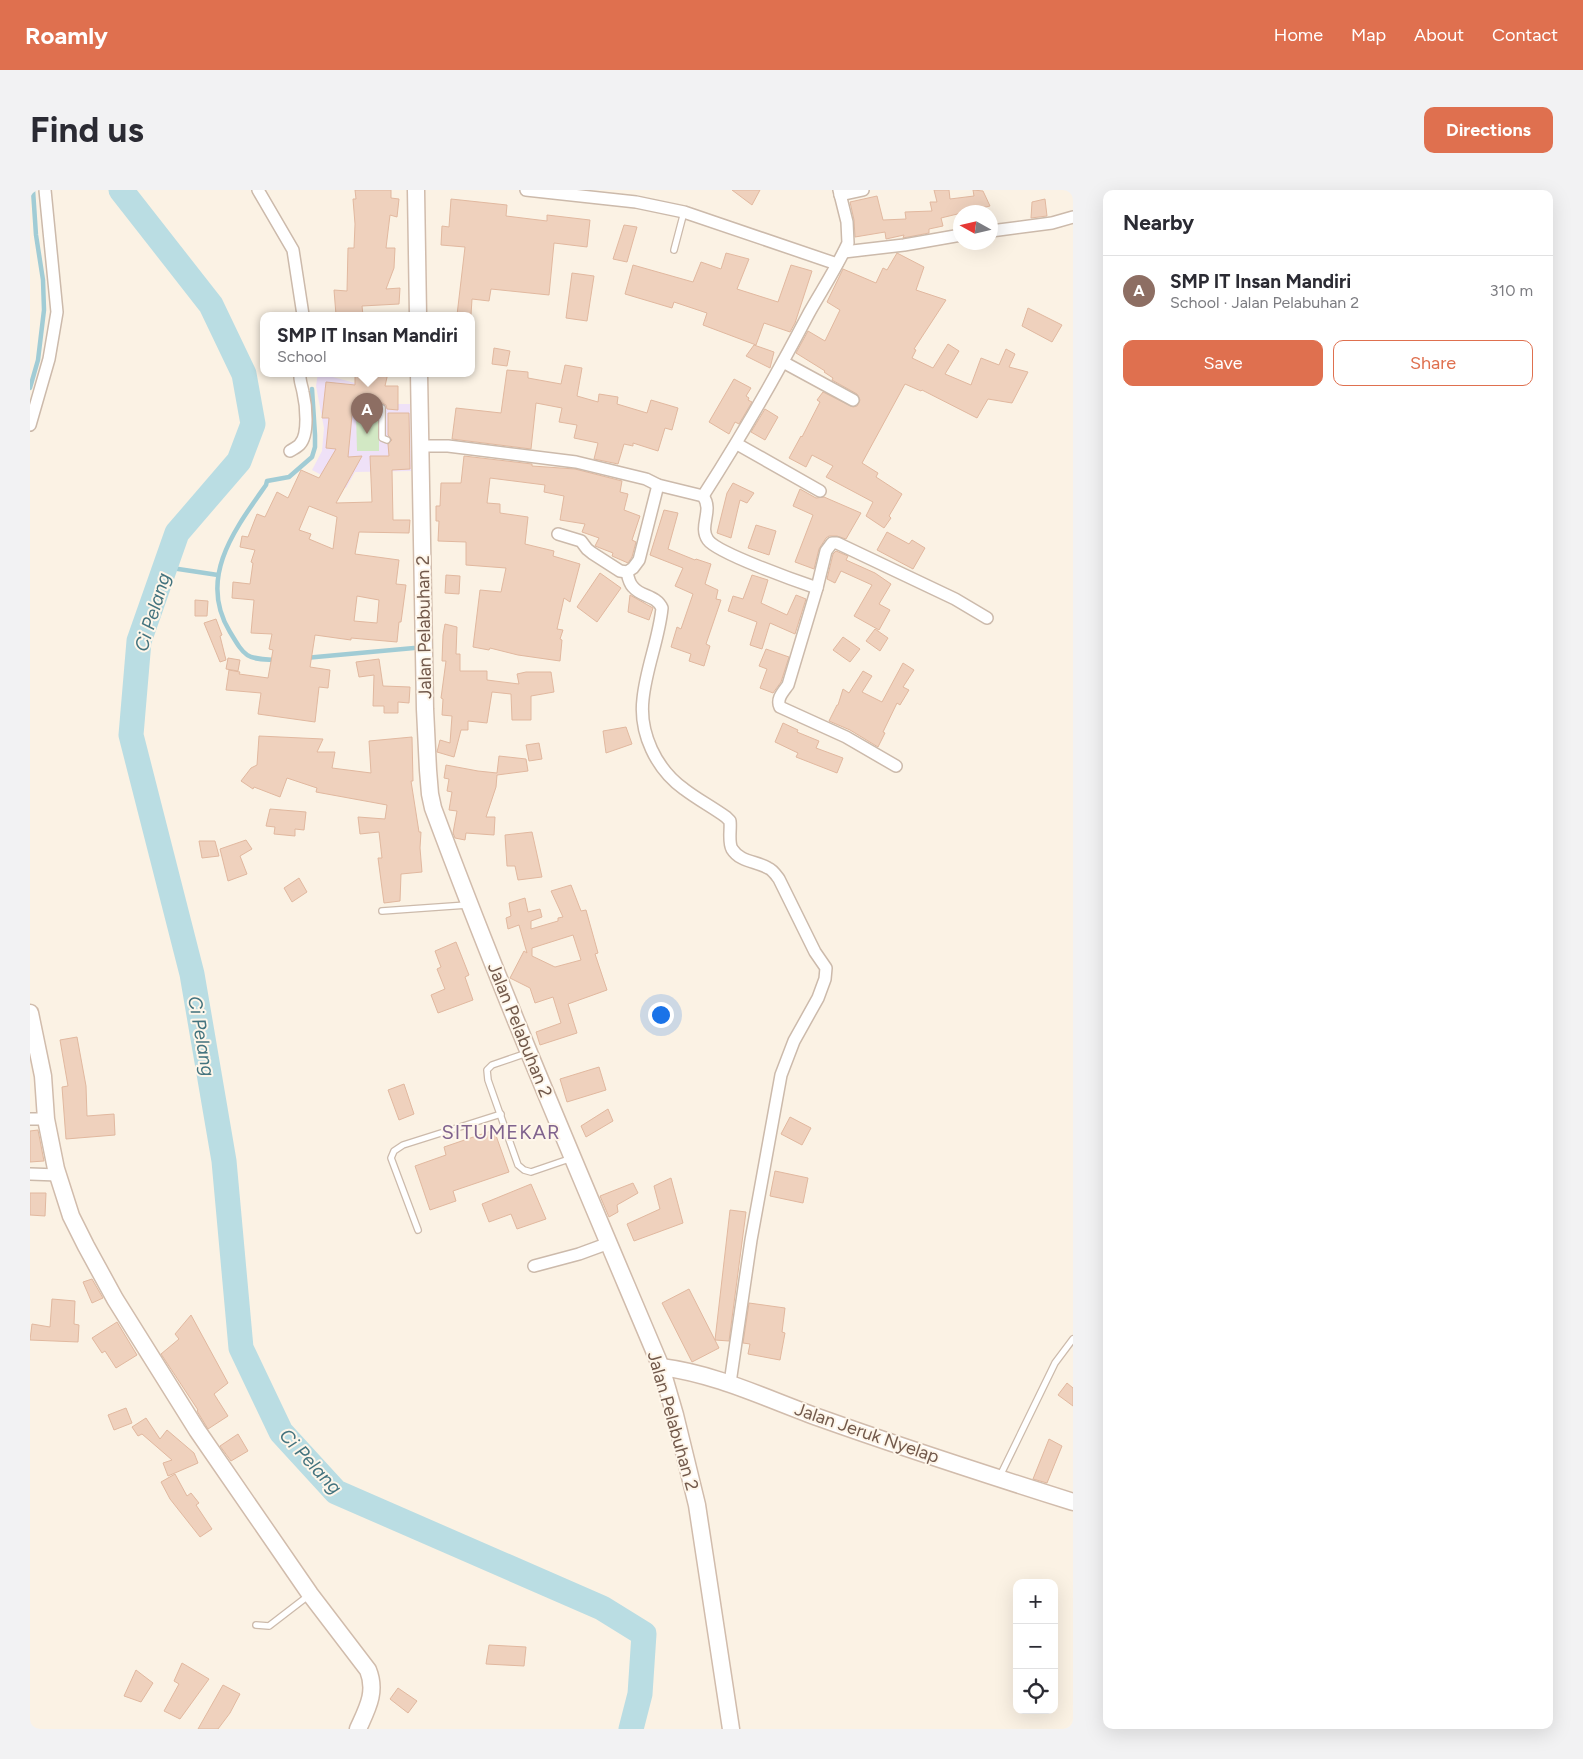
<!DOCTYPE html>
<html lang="en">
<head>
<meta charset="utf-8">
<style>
  :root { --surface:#fff; --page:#f2f2f3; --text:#2b2b33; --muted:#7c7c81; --line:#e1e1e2; --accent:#df704f }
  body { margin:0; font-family:Figtree,sans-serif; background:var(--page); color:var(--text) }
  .controls { position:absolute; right:15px; bottom:15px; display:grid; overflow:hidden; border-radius:10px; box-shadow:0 5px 20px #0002 }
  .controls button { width:45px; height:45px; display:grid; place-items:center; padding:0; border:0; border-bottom:1px solid var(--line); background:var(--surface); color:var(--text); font:25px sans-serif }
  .compass { position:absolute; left:923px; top:15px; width:45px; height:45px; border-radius:50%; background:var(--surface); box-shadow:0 5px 20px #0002; rotate:278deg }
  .you { position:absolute; left:630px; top:824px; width:18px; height:18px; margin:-12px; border:4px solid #fff; border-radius:50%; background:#1a73e8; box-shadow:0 0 0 8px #1a73e833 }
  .badge { display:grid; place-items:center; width:32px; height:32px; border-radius:50%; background:var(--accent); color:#fff; font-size:16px; font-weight:700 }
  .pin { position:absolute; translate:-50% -41px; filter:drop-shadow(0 1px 2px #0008) }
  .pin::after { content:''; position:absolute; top:26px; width:18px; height:15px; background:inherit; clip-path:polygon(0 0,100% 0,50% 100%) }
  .popup { position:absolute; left:230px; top:122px; width:215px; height:65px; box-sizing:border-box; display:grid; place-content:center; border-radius:10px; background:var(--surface); filter:drop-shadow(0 1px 4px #0005); font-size:16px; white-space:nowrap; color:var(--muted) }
  .popup b { font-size:19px; color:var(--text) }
  .popup::after { content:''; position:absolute; left:50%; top:100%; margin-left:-10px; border:10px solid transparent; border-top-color:var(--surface) }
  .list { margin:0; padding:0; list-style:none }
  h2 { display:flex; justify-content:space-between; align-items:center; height:65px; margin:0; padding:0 20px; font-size:21px }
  h2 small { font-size:16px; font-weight:400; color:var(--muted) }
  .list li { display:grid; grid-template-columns:32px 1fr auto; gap:15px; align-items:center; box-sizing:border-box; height:70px; padding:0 20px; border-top:1px solid var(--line) }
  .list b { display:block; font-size:19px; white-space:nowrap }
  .list p { margin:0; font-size:16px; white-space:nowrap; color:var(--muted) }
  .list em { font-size:16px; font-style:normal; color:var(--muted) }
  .actions { display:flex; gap:10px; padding:15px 20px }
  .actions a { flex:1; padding:11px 0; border:1px solid var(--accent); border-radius:10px; text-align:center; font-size:18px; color:var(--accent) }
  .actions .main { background:var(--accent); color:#fff }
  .icon { flex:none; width:28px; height:28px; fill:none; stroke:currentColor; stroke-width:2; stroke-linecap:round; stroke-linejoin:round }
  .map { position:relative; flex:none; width:1043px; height:1539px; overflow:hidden; border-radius:10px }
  header { display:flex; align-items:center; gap:30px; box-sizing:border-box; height:70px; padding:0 25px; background:var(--accent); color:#fff }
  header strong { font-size:24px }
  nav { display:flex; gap:28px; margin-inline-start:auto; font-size:18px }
  .intro { display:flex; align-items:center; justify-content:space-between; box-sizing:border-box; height:120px; padding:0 30px }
  h1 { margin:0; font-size:35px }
  .button { padding:12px 22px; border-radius:10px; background:var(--accent); color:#fff; font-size:18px; font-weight:700 }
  main { display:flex; gap:30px; padding:0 30px }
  aside { flex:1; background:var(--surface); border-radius:10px; box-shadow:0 5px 20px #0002 }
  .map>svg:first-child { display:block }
  .education { fill:#efe1f7 }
  .green { fill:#d2e8c4 }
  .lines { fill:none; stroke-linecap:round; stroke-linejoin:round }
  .stream { stroke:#a1ccd5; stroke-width:4.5 }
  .river { stroke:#badde3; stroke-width:25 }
  .building { fill:#efd1bd; stroke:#e1b89f; fill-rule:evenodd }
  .lane-casing { stroke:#ccbaab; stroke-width:8 }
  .street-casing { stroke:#ccbaab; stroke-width:14 }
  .secondary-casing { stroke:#d1bcac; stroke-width:19 }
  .lane { stroke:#fff; stroke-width:5.5 }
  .street { stroke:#fff; stroke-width:11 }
  .secondary { stroke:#fff; stroke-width:16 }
  .labels { text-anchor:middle; stroke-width:4; stroke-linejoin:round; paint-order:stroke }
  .street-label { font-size:18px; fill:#72594b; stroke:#fef6ea }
  .water-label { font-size:19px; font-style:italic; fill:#43737e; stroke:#fef6ea }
  .quarter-label { font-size:20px; letter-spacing:1px; fill:#80638e; stroke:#fef6ea }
</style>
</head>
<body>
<header>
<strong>Roamly</strong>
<nav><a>Home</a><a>Map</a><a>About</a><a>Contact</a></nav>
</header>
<div class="intro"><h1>Find us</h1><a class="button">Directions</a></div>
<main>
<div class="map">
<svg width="1043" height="1539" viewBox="0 0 1043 1539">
  <rect width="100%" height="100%" fill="#fbf2e4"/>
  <path class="education" d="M288,183l37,10 21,1v20h34l1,67 -56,1 -9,16 -34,-18 10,-19 2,-23 -8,-42z"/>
  <path class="green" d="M326,223h23v38h-22z"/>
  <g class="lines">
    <g class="stream">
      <path d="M0,198l8,-28 6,-50 -1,-30 -7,-45 -3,-45"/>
      <path d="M135,377l53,8"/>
      <path d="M275,468l109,-10"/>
      <path d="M245,470c-29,-1 -30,-3 -45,-28 -33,-54 5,-103 36,-147l1,-4 22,-4 23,-20 3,-10v-12l-3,-46"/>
    </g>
    <path class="river" d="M91,0l90,115 33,69 9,50 -14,37 -62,72 -38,108 -8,94 61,239 32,187 17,187 40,84 55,60 266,116 42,26 -4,60 -9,35"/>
  </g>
  <g class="building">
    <path d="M325,0h36v8l8,1 -2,18 -7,-2 -4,33h9l-1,20 -8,21 14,-1 -1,16 -37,2 1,9h-27l-2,-25 13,1 1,-43h6l1,-24 -2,-25h3z"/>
    <path d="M702,0h28l-8,15z"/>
    <path d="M904,0h15l1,9 24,-3 -1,-6 10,1 7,15 -49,12 2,8 -14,3v4l-26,5 1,-3 -18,4 -1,-7 -30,5 -1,-17 -4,-18 27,-6 6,24 23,-1 -1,-7 27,-1 -2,-9h7z"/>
    <path d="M421,9l56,6 -1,11 41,5v-6l43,5 -3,27 -33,-4 -5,52 -58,-6 -2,12 -17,-2 -1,16h-14l8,-68 -24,-2 1,-19 7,1z"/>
    <path d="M1015,9l2,17 -16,2 1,-16z"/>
    <path d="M594,35l13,2 -10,35 -14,-3z"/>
    <path d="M696,63l23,6 -12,30 41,13 13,-37 21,6 -17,52 -5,9 -26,-9 -8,22 -53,-20 4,-12 -33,-11 -2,6 -47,-14 8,-29 60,17 8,-20 20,7z"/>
    <path d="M867,63l27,14 -8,23 30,10 -32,49 2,1 -4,8 21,10 15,-24 11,7 -14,23 26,11 10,-27 18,7 7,-16 9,5 -6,13 19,5 -16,31 -24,-4 -11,19 -55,-28 -1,1 -16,-7 -43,79 16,10 -2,4 26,17 -13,22 2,2 -7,10 -18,-12 7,-14 -47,-25 7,-11 -21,-11 -6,12 -17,-9 12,-22 1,1 18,-35 -3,-2 6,-8 30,15 4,-1 3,-6 -3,-6 -25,-14 1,-2 -9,-6 1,-1 -29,-18 12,-22 17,10 15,-31 -13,-8 16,-33 33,14 7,-15 4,2z"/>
    <path d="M542,83l22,3 -7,45 -21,-3z"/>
    <path d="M998,118l34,17 -10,17 -30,-16z"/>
    <path d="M724,155l20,7 -4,16 -24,-12z"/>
    <path d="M464,158l16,3 -3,15 -15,-2z"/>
    <path d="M535,175l17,3 -5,28 21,6 1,-8 19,3 -1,7 30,9 4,-13 27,8 -6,22 -7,-2 -7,23 -25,-8v3l-9,-2 -6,20 -24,-5 4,-16 -24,-5 3,-13 -18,-3 3,-14 -26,-5 -5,46 -79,-10 4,-31 45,5 6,-43 21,2v6l33,6z"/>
    <path d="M325,183h33l-3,13h13v24l-11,-1 -1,-4 -4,-2 -3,1 -2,4 -24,-3 -5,52 14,-1 -26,47 36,-1 -2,-46h19l-1,-12 4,-4 -4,-5v-22h21l1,56 -18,1 1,50h17l-1,13 -50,-1 -4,22 44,6 -3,24 10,1 -5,37h-2l-2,20 -46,-4v2l-36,-5 -5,32 20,3 -2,18 -9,-1 -4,35 -57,-8 3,-21 -35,-3 3,-20 11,2 -1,2 29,4 5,-28 -4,-1 3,-15 -21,-1 3,-33 -22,-2 1,-16 17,2 3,-21 -2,-1 4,-12 -15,-3 2,-11 6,1 9,-23 8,3 12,-25 11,6 13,-28 18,8 17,-29 -10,-1 3,-30h-7l4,-36 29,3zM279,316l28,11 -4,32 -24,-10 2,-5 -12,-4zM327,406l22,4 -2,23 -23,-2z"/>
    <path d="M704,189l17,9 -5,8 3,2 -1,2 4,2 -13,22 -4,-2 -6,12 -20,-12z"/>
    <path d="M735,219l13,8 -13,23 -14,-8z"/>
    <path d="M434,266l68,8v2l43,3 47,12 -2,11 8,2 -4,16 16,6 -8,24 4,2 -4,15 -4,6 -16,-7 1,-3 -18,-7 4,-8 -17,-6 3,-8 -25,-4 4,-24 -20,-4 1,-7 -55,-7 -3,25 13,1v9l28,4 -3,27 29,7 -1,5 27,8 -10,38 -6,-4 -7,31 6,1 -3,9 2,1 -2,21 -42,-6 -28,-7 -1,2 -16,-3 7,-57 21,2 5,-24 -40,-3v-23l-28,-1 1,-20h-3v-15h4l1,-23h20z"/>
    <path d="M703,293l21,10 -7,10 -7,-3 -9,38 -14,-5 10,-40z"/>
    <path d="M770,299l16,9 8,-1 37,16 -15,26 -9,-3h-8l-3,2 -7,11 -5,20 -19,-7 18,-47 -20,-9z"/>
    <path d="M634,320l14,3 -10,36 27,11 1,-1 15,5 -6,20 13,6 -2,9 5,1 -15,44 4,2 -6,20 -15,-5 2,-7 -20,-7 6,-20 4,2 12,-35 -18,-8 8,-18 -33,-13z"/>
    <path d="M726,335l20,6 -7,24 -21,-7z"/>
    <path d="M857,342l22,12 3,-4 13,8 -12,21 -36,-19z"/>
    <path d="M806,361l12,5 -2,4 29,13 16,11 -12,20 11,6 -11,20 -25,-14 18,-31 -31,-14 -6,12 -8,-4 6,-25z"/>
    <path d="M570,383l21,15 -24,34 -20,-15z"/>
    <path d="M416,385l14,1 -1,18 -14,-1z"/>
    <path d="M722,385l16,5 -7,23 26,12 9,-20 10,4 -11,35 -25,-11 -8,26 -12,-4 7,-23 -29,-11 5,-15 10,3z"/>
    <path d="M600,405l23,13 -4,12 -21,-8z"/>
    <path d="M165,410l13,1 -1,15h-12z"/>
    <path d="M186,429l6,16 -2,1 6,24 -6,2 -16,-39z"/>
    <path d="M415,434l12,3 -1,27h4v17h27v9l32,4 -2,-10 9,-2h25l3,20 -23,4v24h-19l-1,-26 -19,-2 -5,31 -19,-2v9h-7l-7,27 -17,-5 3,-12 10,3 2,-27 -10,-1 1,-16 -2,-1 5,-37h-4l1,-26z"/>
    <path d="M845,439l13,9 -8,13 -14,-10z"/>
    <path d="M813,447l17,12 -10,13 -17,-12z"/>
    <path d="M736,459l23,8 -8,25 -8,11 -13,-5 7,-19 -8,-3z"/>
    <path d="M198,468l12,2 -2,11 -12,-2z"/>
    <path d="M349,469l4,27 27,1 -1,16 -11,-1v11h-14v-7h-11l1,-31 -15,2 -3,-15z"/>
    <path d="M873,473l11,7 -11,17 6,3 -9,15 -3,-2 -14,29 2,1 -7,14 -28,-17 -21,-9 8,-16h1l5,-16 6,4 14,-22 9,5 -10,16 20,10z"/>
    <path d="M753,533l15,7 -1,2 22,9 -3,7 27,10 -6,15 -41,-16 2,-4 -23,-11z"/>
    <path d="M596,537l6,17 -26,9 -3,-22z"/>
    <path d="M229,546l64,3 -6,13h18l-3,16 39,5 -2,-32 43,-4 1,44h-2l8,51h2l-1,16 2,24 -21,2 -1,27 -16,2 -6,-45h4l-3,-26 -19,2 -2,-17 27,2 2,-14 -71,-13 1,-4 -30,-10 -7,19 -26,-10 -1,2 -12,-8 10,-13 6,-3z"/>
    <path d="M509,553l3,16 -13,2 -3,-16z"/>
    <path d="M469,566l27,3 2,12 -31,4 -1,12 -10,30h9l-1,18 -28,-2 -1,7 -10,-2 -2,-5 4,-22 -8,-1 3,-18 -5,-1 2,-12 -5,-1 2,-13 32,6 19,2z"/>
    <path d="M240,619l36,3 -2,18 -9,-1v7l-21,-2 1,-7 -9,-1z"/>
    <path d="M502,642l10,45 -24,3 -3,-14h-8l-2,-31z"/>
    <path d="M216,650l6,9 -12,7 7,18 -19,7 -8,-32z"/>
    <path d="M169,651h16l4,15 -17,2z"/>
    <path d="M269,688l8,14 -15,10 -8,-14z"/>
    <path d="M541,695l10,26 5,-1 12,43 -3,1 12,36 -39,14 9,29 -37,12 -4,-13 25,-9 -8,-26 -18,6 -5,-15 -20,-10 14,-27 3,2 -8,-28 -11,4 -2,-11 5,-2 -2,-13 16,-5 3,14 12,-3 2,8 -11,4v8l27,-8v-3l5,-1 -12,-26zM543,745l8,25 -26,7 -23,-11v-8z"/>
    <path d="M426,752l13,33 -4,2 8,23 -35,13 -7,-18 14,-6 -8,-20 4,-2 -6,-16z"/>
    <path d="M47,847l9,49 1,30 27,-2 1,21 -49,4 -4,-52 6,-1 -8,-46z"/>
    <path d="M569,877l7,23 -39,12 -7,-23z"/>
    <path d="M374,894l10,30 -15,6 -11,-30z"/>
    <path d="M578,919l5,12 -27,16 -5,-11z"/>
    <path d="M760,927l21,11 -9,17 -21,-11z"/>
    <path d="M8,940l6,31 -14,1v-31z"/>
    <path d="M464,940l15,42 -56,19 3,10 -26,9 -15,-44 31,-11 -2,-8z"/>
    <path d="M745,981l33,7 -5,25 -33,-7z"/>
    <path d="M641,988l12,45 -49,18 -7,-17 33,-15 -6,-23z"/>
    <path d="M603,993l5,10 -21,12 1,7 -9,5 -9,-21z"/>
    <path d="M501,994l15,35 -29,10 -6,-15 -22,8 -7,-18z"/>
    <path d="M0,1003h16l-1,23 -15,-1z"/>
    <path d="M700,1020l16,2 -17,129 -14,-1z"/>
    <path d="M62,1089l11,19 -11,5 -9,-21z"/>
    <path d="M659,1099l30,59 -27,14 -30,-59z"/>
    <path d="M22,1109l23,2 -1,23 5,1 -1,17 -48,-2 2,-16 18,3z"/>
    <path d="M719,1113l36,5 -3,24 3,1 -5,27 -32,-6 2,-10 -7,-1z"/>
    <path d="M161,1125l37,68 -14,11 14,22 -20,13 -11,-18 1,-1 -37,-56 18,-15 -4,-5z"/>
    <path d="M87,1132l20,33 -21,13 -11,-17 -3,2 -10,-15z"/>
    <path d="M1037,1193l6,5v18l-15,-11z"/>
    <path d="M96,1218l6,15 -18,7 -6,-15z"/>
    <path d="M116,1228l14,21 7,-9 27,23 4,10 -30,13 -5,-13 9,-3 -30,-26 -4,2 -6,-9z"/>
    <path d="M208,1244l10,17 -17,10 -11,-15z"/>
    <path d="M1019,1249l13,7 -15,37 -14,-4z"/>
    <path d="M145,1284l12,22 4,-3 8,10 -3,2 16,24 -12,8 -30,-38 -9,-17z"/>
    <path d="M459,1455l37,2 -2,19 -38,-2z"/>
    <path d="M152,1473l27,16 -29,40 -16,-8 15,-27 -5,-3z"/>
    <path d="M106,1480l17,13 -12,19 -17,-6z"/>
    <path d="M193,1495l17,9 -10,19 -12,16h-20z"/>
    <path d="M368,1498l19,13 -9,12 -18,-14z"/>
  </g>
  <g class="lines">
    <defs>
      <g id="lane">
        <path d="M644,60l10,-38"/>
        <path d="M352,218v30l5,2"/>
        <path d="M352,721l85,-6"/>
        <path d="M497,863l-35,12 -5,5 1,10 30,85 6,5 7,2 41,-14"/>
        <path d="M388,1040l-27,-72 3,-7 9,-6 98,-31"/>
        <path d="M970,1286l55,-113 18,-24"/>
        <path d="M226,1435l13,1 39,-30"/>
      </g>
      <g id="street">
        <path d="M228,0l35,60 10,65"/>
        <path d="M496,0l110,12 48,10 153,52"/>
        <path d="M810,5l23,-5"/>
        <path d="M961,41l61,-8 21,-6"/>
        <path d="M814,62l60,-7 57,-10"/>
        <path d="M753,172l70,38"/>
        <path d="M0,235l19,-66 8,-47 -12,-122"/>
        <path d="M707,254l83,47"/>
        <path d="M390,256h28l128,16 70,17 12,6 45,11c11,15 -5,30 5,44 9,13 91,42 109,48l-29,97c-5,7 -12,14 -8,22l66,30 50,29"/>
        <path d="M260,261c3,-2 8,-4 10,-7 9,-10 6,-39 3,-52 -1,-6 -4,-12 -3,-19"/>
        <path d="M673,306c38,-59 73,-120 106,-183 13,-23 28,-46 39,-70l-1,-21 -8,-32"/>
        <path d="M528,344l23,7 6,8 5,4 28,18 7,1 6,-4 6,-8 19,-75"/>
        <path d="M597,382c1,5 2,11 6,15 8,10 23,8 29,21 -3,31 -16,60 -19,91 -4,34 13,70 41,90 13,10 28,18 42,28l4,4c1,9 -2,21 2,28 8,13 24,12 36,19 5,2 8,7 11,11l36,73 11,16 -1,11 -7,19 -24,43 -13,34 -30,165 -21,143"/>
        <path d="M787,398l9,-37 6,-8h5l118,56 32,19"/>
        <path d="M0,929h16"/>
        <path d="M0,984l28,1"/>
        <path d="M504,1076l45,-12 30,-11"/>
      </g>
      <g id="secondary">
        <path d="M386,0l2,125"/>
        <path d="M389,183l6,336 3,61 2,24 3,14c70,189 150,374 228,559l14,48 22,90 34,224"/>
        <path d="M0,823l13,63 3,43 10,50 15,47 15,30 29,53 82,131 113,164 58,76c9,22 -1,39 -10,59"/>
        <path d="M631,1177c56,7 106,32 159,51 84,30 168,57 253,84"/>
      </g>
    </defs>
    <use href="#lane" class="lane-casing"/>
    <use href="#street" class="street-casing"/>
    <use href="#secondary" class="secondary-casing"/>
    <use href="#lane" class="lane"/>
    <use href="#street" class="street"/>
    <use href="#secondary" class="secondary"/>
  </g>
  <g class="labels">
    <g class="street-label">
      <text transform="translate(394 437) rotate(-91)" y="6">Jalan Pelabuhan 2</text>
      <text transform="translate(490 840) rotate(68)" y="6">Jalan Pelabuhan 2</text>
      <text transform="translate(643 1231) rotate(74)" y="6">Jalan Pelabuhan 2</text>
      <text transform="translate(837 1243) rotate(19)" y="6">Jalan Jeruk Nyelap</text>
    </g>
    <g class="water-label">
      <text transform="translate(122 422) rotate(-73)" y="7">Ci Pelang</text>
      <text transform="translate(172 846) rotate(80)" y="7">Ci Pelang</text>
      <text transform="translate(281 1271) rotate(47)" y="7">Ci Pelang</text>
    </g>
    <g class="quarter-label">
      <text x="471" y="949">SITUMEKAR</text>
    </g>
  </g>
</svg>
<div class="controls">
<button>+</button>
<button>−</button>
<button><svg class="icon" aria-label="locate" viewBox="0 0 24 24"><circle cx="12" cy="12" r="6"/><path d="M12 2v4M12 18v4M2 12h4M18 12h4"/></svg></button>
</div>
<svg class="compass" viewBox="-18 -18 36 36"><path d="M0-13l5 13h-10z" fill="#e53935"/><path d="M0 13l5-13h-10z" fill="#7c7c81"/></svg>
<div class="you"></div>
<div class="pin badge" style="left:337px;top:244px;background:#8d6e63">A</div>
<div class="popup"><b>SMP IT Insan Mandiri</b>School</div>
</div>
<aside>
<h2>Nearby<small></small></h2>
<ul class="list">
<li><span class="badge" style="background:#8d6e63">A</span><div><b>SMP IT Insan Mandiri</b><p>School · Jalan Pelabuhan 2</p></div><em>310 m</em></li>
</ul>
<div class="actions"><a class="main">Save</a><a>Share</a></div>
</aside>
</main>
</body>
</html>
